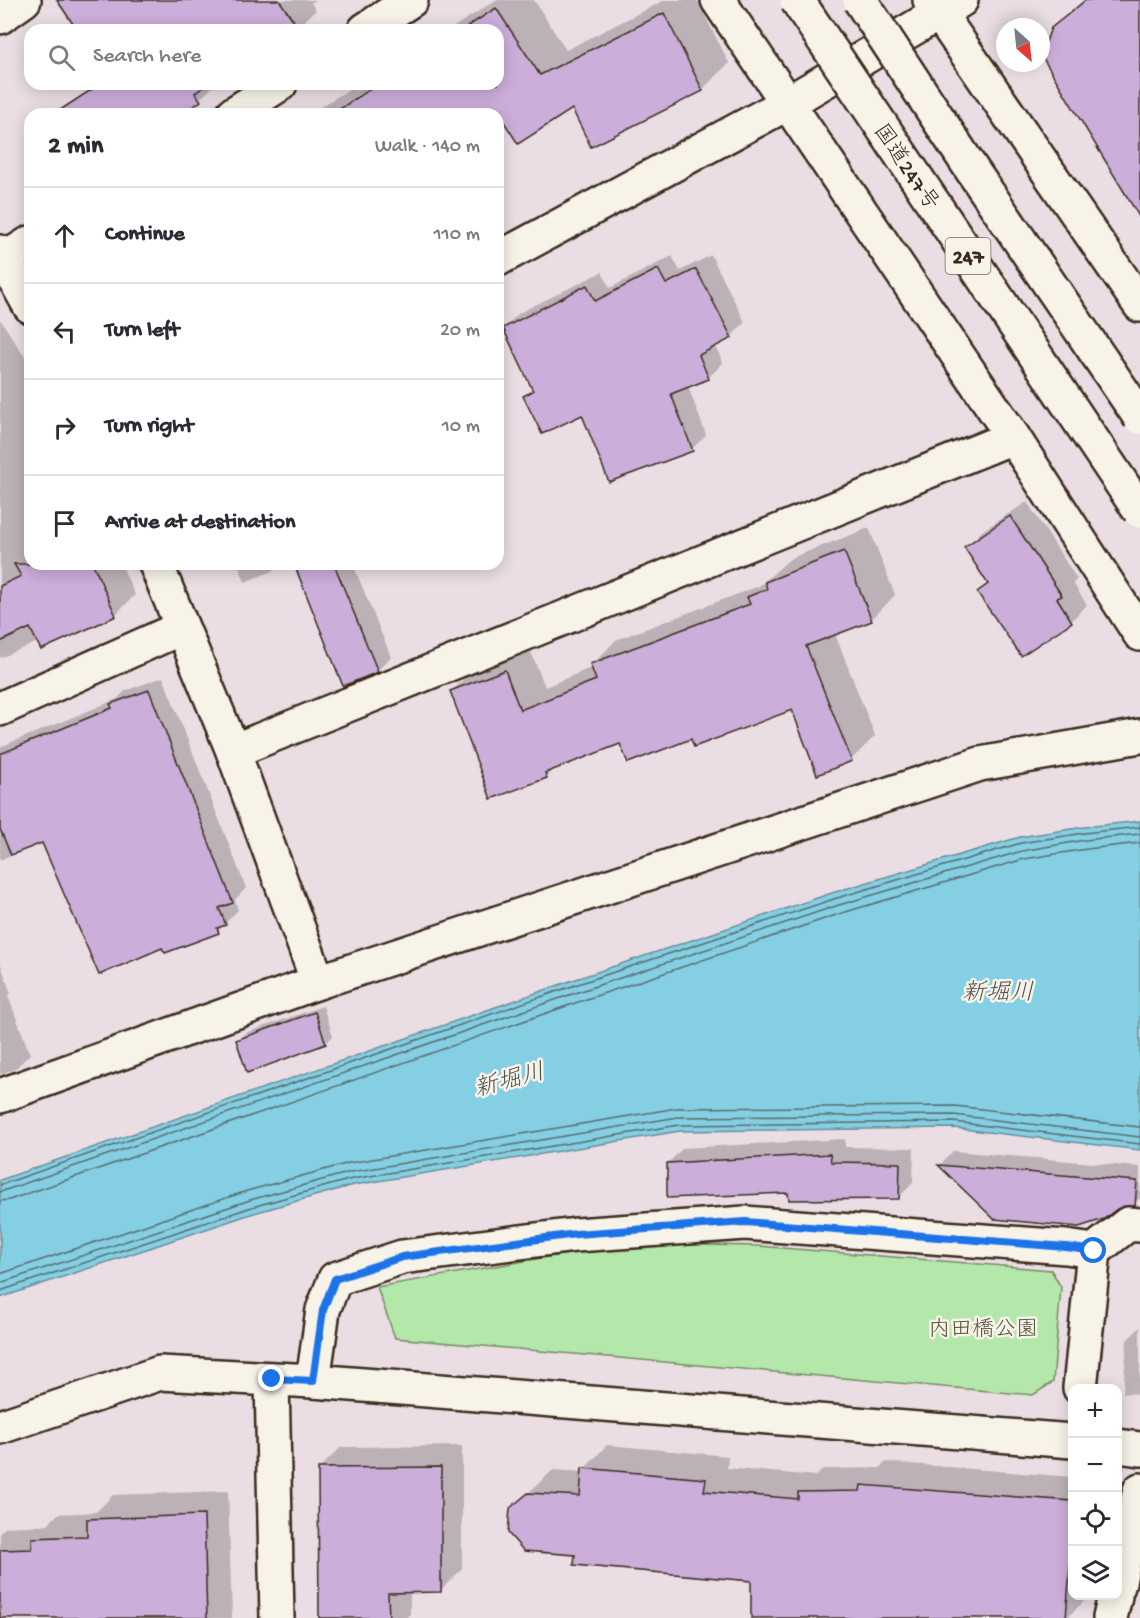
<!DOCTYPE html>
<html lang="en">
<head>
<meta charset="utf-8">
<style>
  :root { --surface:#fff; --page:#f2f2f3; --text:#2b2b33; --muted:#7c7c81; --line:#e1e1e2 }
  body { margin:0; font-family:"Gochi Hand","Klee One",sans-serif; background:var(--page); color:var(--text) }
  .controls { position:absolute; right:18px; bottom:18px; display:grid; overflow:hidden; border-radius:12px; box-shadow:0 3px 15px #0003 }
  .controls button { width:54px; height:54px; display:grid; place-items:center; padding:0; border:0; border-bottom:2px solid var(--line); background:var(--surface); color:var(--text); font:30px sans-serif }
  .compass { position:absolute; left:996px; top:18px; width:54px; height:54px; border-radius:50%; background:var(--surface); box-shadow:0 3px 15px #0003; rotate:153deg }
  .stop { position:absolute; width:18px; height:18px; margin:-14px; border:4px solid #1a73e8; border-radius:50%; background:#fff }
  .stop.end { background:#1a73e8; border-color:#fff; box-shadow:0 2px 6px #0008 }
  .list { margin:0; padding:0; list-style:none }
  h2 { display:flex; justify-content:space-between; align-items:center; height:78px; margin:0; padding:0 24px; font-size:26px }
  h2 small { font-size:20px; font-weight:400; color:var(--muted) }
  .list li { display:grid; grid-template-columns:39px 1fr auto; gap:18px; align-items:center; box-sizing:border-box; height:96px; padding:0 24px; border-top:2px solid var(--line) }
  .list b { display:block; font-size:22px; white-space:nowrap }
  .list em { font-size:20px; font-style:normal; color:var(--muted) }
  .icon { flex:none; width:33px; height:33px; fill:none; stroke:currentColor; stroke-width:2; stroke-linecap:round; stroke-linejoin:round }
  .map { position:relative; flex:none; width:1140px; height:1618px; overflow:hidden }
  .search { position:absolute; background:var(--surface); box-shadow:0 3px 15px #0003; left:24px; top:24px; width:480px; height:66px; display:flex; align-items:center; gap:15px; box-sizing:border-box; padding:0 21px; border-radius:18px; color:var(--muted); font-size:22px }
  .panel { position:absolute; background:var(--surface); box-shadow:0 3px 15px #0003; left:24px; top:108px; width:480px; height:462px; border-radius:18px }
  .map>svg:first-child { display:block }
  .green { fill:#b3e8aa; stroke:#778964; stroke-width:1.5 }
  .water { fill:#84cfe4; stroke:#678d95; stroke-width:1.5 }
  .shadow { fill:#0003 }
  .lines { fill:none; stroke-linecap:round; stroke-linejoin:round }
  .shore { stroke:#586c6d; stroke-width:1.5 }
  .building { fill:#cbaeda; stroke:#3b2a1e; stroke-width:1.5 }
  .minor-casing { stroke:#3b2a1e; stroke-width:38 }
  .tertiary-casing { stroke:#3b2a1e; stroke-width:38 }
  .minor { stroke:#f7f3e8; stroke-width:33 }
  .tertiary { stroke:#f7f3e8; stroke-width:33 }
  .trunk-bridge-casing { stroke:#3b2a1e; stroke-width:38; stroke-linecap:butt }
  .trunk-bridge { stroke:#f7f3e8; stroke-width:33 }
  .route { stroke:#1a73e8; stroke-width:8 }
  .labels { text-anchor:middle; stroke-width:5; stroke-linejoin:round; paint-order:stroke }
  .shield { fill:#f7f3e8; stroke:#73665b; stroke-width:1.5 }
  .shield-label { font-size:21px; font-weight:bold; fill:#3b2a1e }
  .street-label { font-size:22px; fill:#3b2a1e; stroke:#f7f3e8 }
  .park-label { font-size:22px; fill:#53503a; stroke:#f7f3e8 }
  .water-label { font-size:24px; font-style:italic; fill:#4d5350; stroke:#f7f3e8 }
</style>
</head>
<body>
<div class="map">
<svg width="1140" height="1618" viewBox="0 0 1140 1618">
  <rect width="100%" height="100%" fill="#eadee4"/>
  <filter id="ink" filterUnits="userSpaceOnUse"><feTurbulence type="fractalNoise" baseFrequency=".0167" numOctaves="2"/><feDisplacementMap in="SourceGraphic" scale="12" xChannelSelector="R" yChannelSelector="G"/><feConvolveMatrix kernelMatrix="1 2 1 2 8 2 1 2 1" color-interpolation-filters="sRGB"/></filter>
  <g filter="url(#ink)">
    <path class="green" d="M657,1244l101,2 293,24 10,17 -8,95 -20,13 -638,-57 -18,-51 193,-34z"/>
    <path class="water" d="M1140,821v329l-186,-22 -274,3 -326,54 -100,28 -254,85v-118l576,-201 259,-87 185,-55 64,-10z"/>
    <g class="shadow">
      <path d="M55,0h261l-5,3 5,7 -21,20h-219z"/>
      <path d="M496,0h38l32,50 99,-50h32l32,63 -27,27 -130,17 -68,13 -6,3v-9h-189l44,-27 2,4 11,-7h132v-54h-49z"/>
      <path d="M1083,0h57v210l-88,-181z"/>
      <path d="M97,84h119l-24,22 4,8h-128z"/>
      <path d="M711,255l34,67 -14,15 -16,8 8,18 -14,14 -21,9 18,49 -14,14 -109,-36 -58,-17 9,-8 -30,-60 15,-15 83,-41 8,16 62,-32 8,15z"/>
      <path d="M0,319l30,46v199h91l14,31 -20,20 -74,33 -3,-6 -38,16z"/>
      <path d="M1027,502l50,77 -4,4 14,22 -16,16 -50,33 -42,-62 10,-10 -23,-35 16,-16z"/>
      <path d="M869,528l26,67 -24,25 -36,14 40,102 -24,24 -58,-52 -102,29 -70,5 -66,25 -9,10 -95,-85 25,-25 53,-20 16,40 48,-20 -1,-2 24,-25 143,-54 32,-28z"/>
      <path d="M238,564h52l-45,18z"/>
      <path d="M295,564h58l38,93 -14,14z"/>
      <path d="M163,677l83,211 -11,12 3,10 -20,21 -55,15 -121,-105 -42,19v-113l117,-48 8,-8z"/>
      <path d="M0,962l11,32 -3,2 22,58 -15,15 -15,5z"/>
      <path d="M323,1006l10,30 -7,7 -89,-3 8,-7z"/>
      <path d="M845,1139v8l69,1 -1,35 -15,15 -230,-35 15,-15z"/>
      <path d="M953,1151l187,16v31l-6,6 -18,4 -121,10 -55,-53z"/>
      <path d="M1140,1327v67l-17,-1 4,-53z"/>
      <path d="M607,1445l121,11 -1,12 89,8 7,-7 57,-1 6,-6 186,15v119h17l-22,22h-315v-38l-176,-26 -65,-45 42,-39 31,2v-3z"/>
      <path d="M462,1446v123l-22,22h-30v23l-4,4h-86l-1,-149 22,-22z"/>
      <path d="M228,1491l4,127h-232v-86l6,-5 41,-2 11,-11 38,-2 17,-17z"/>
    </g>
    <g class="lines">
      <g class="shore">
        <path d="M0,1185l578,-201 259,-86 184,-55 63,-10 56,-6"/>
        <path d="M0,1192l581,-201 258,-86 183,-54 63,-11 55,-6"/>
        <path d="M0,1201l9,-1 575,-200 258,-87 182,-54 63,-10 53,-6"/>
        <path d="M0,1274l247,-83 102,-28 328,-55 278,-2 185,21"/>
        <path d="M0,1283l250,-83 101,-28 327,-55 276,-2 186,22"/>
        <path d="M0,1291l252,-84 100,-28 327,-54 275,-3 186,22"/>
      </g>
    </g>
    <g class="building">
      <path d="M57,0h222l17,24 -9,6h-210z"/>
      <path d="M1086,0h54v218l-99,-163 10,-27z"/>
      <path d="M496,8l44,67 124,-62 39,78 -112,56 -19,-38 -54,35 -19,-30h-167l46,-30h120v-54h-36z"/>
      <path d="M100,84h108l-13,9 6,8 -19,13h-128z"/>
      <path d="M658,269l8,15 30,-15 36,69 -33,17 10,24 -38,15 22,57 -84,31 -27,-67 -40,19 -19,-38 10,-5 -30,-63 84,-43 8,16z"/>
      <path d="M1010,516l52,80 -5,2 15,24 -51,34 -44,-64 11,-8 -24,-37z"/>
      <path d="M844,551l28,70 -66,25 46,115 -35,14 -25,-65 -98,37 -3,-8 -63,24 -8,-19 -75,29 2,5 -56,21 -41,-108 55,-21 15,40 76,-30 -6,-16 160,-60 -3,-7 20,-8 -2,-7z"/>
      <path d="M14,564h79l23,52 -75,34 -11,-22 -30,14v-56l21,-10z"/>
      <path d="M294,564h40l44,108 -35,14z"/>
      <path d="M149,690l84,213 -14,5 7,17 -9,3 2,5 -54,20 -3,-5 -63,27 -57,-132 -31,12 -11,-26v-75l112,-46 -2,-4z"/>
      <path d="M315,1012l11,32 -79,29 -11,-33z"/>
      <path d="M830,1154l1,8 69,1 -1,36 -110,1 -1,-7 -121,5v-35z"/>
      <path d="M938,1165l199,16 -2,25 -18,3 -13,10 -25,8 -85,-8z"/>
      <path d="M441,1467v125l-53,1 1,25h-70l-1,-150z"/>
      <path d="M582,1468l124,11 -2,12 94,8v-7l62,-1 1,-6 211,16v42l-6,75h-315v-37l-177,-16 1,-10 -51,-4 -16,-18 2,-25 18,-15 52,3z"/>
      <path d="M204,1515l3,103h-207v-68l32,-1v-11l55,-2v-17z"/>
    </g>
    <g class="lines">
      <defs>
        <g id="minor">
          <path d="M718,0l295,437 127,197"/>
          <path d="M930,0l210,305"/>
          <path d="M0,17l24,-17"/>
          <path d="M365,30l46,-30"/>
          <path d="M233,114l47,-30"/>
          <path d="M0,262l30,-19"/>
          <path d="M0,709l181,-81"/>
          <path d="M233,751l780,-314"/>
          <path d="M0,1096l318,-114 662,-218 160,-28"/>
          <path d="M272,1379l5,239"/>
          <path d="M313,1381l10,-71 12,-31 67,-22 174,-22 169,-12 321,24 28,4 34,-27 12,1"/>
          <path d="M1080,1388l14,-137"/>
          <path d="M1118,1586l22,-96"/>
          <path d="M1110,1618l5,-22"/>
        </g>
        <g id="tertiary">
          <path d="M0,252l30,54"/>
          <path d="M498,259l288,-155 175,-104"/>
          <path d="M156,564l77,187 85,231"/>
          <path d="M0,1427l160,-54 153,8 759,60"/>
          <path d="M1118,1446l22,3"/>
        </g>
      </defs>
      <use href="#minor" class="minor-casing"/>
      <use href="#tertiary" class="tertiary-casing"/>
      <use href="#minor" class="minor"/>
      <use href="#tertiary" class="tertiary"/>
      <defs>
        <g id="trunk-bridge">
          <path d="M797,0l343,511"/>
          <path d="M860,0l112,170 168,247"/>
        </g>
      </defs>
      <use href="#trunk-bridge" class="trunk-bridge-casing"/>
      <use href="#trunk-bridge" class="trunk-bridge"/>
    </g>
  </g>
  <g class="lines" filter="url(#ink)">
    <path class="route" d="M272,1379l41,2 10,-71 12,-31 67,-22 174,-23 169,-12 321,25 28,4"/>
  </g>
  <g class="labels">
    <rect class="shield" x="945.5" y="238" width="45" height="36" rx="4.5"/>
    <g class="shield-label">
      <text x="968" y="263">247</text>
    </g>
    <g class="street-label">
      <text transform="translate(908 166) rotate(56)" y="8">国道247号</text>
    </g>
    <g class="park-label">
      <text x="983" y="1335">内田橋公園</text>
    </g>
    <g class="water-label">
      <text x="998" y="999">新堀川</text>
      <text transform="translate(509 1079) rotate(-15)" y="8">新堀川</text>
    </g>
  </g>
</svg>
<div class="controls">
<button>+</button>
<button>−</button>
<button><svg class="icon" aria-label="locate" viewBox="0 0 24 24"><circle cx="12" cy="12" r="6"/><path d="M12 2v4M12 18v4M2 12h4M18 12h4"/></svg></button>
<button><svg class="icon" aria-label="layers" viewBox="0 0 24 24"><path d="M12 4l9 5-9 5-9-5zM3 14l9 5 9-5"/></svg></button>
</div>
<svg class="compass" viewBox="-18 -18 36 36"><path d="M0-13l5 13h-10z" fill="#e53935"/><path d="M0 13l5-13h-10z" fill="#7c7c81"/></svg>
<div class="stop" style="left:1094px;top:1251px"></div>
<div class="stop end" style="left:272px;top:1379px"></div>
<div class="search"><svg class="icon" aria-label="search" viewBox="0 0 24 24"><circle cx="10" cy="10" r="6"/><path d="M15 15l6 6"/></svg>Search here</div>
<section class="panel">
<h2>2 min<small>Walk · 140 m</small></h2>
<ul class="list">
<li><svg class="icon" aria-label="ahead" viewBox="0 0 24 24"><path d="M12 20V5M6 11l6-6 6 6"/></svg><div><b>Continue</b></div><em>110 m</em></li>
<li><svg class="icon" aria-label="left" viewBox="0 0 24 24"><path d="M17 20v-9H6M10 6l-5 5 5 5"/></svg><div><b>Turn left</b></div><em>20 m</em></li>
<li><svg class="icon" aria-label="right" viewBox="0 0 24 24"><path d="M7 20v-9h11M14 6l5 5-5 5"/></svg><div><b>Turn right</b></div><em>10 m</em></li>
<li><svg class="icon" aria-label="arrive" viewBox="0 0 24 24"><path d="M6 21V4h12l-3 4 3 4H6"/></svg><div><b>Arrive at destination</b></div></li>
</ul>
</section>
</div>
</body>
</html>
